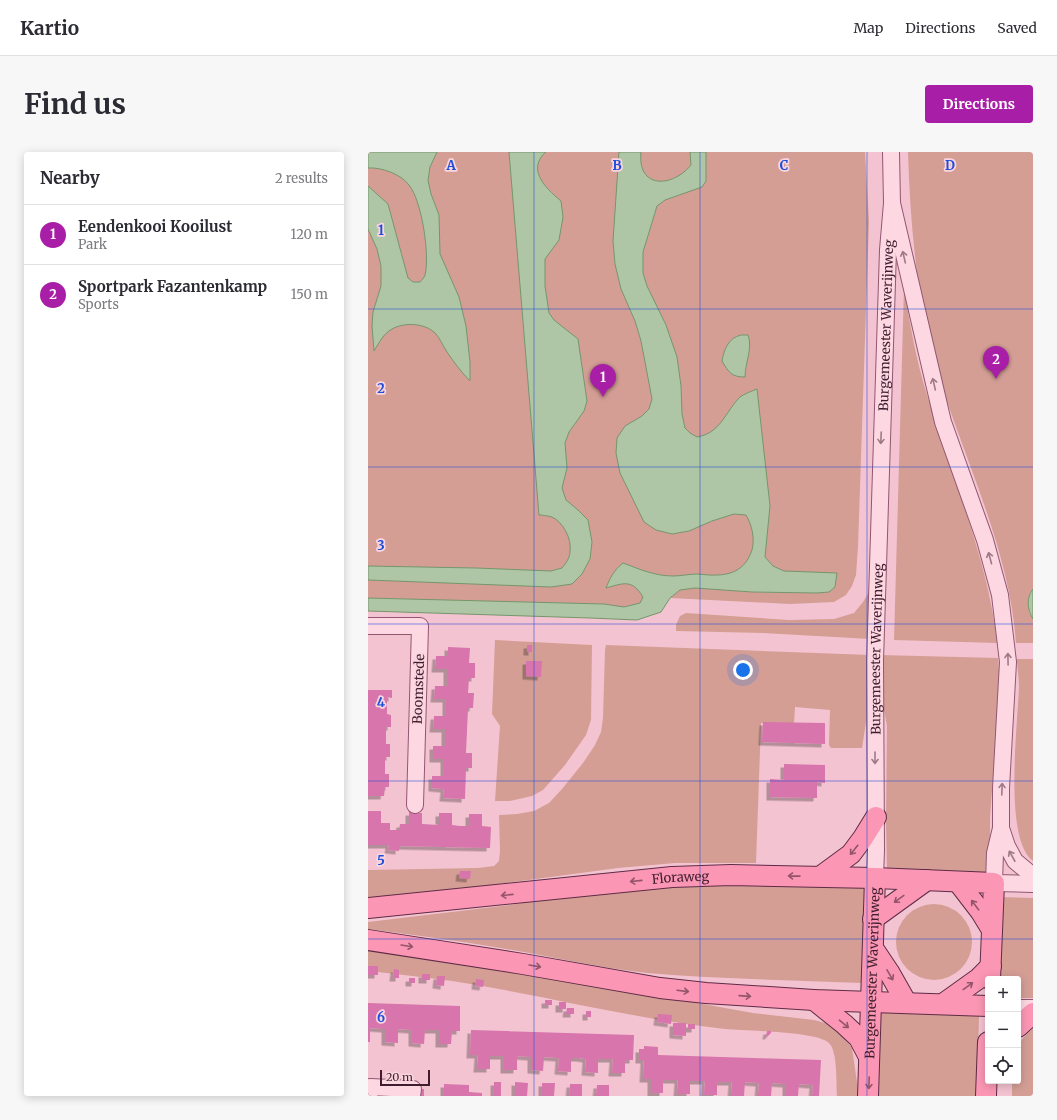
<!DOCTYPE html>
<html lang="en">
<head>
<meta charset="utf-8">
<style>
  :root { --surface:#fff; --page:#f7f7f7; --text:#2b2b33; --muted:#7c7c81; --line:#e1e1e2; --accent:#a81ea6 }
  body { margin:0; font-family:Merriweather,serif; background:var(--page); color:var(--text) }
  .controls { position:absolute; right:12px; bottom:12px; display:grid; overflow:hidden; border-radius:4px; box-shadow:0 2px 10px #0003 }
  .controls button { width:36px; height:36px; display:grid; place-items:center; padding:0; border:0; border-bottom:1px solid var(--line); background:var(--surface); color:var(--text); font:20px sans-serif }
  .scale { position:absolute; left:12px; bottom:10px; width:50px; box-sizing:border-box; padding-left:4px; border:2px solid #3f1d2e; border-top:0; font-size:11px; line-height:14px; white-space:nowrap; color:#3f1d2e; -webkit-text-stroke:3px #fad4de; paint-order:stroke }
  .you { position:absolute; left:375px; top:518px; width:14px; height:14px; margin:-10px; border:3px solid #fff; border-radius:50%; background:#1a73e8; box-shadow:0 0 0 6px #1a73e833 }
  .badge { display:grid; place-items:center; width:26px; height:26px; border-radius:50%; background:var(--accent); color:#fff; font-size:13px; font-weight:700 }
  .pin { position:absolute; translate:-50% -33px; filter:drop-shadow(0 1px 2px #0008) }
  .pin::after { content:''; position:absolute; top:21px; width:14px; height:12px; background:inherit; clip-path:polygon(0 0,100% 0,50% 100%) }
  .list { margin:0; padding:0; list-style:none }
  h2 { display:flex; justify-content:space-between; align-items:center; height:52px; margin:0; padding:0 16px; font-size:17px }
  h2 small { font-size:13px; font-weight:400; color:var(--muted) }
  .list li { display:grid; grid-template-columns:26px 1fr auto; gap:12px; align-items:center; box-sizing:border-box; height:60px; padding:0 16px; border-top:1px solid var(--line) }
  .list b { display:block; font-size:15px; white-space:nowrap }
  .list p { margin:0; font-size:13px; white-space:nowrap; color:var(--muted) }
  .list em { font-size:13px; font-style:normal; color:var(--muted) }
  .icon { flex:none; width:22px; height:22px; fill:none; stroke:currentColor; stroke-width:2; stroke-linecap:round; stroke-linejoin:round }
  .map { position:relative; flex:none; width:665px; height:944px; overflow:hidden; border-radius:4px }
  header { display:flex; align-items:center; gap:24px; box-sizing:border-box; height:56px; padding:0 20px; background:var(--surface); border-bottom:1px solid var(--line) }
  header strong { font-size:19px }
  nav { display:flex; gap:22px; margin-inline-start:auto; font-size:14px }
  .intro { display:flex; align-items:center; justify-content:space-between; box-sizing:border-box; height:96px; padding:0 24px }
  h1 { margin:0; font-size:28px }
  .button { padding:10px 18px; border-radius:4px; background:var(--accent); color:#fff; font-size:14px; font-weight:700 }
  main { display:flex; gap:24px; padding:0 24px }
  aside { flex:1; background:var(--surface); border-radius:4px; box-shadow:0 2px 10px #0003 }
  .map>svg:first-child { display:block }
  .green { fill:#d49e95; fill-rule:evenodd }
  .water { fill:#afc6a6; stroke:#75966b }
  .building { fill:#d774ac; filter:url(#shadow) }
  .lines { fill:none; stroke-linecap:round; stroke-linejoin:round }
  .minor-casing { stroke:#915771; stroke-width:18 }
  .major-casing { stroke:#5e2b46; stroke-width:22 }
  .minor { stroke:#fdd8e2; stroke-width:16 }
  .major { stroke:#fb97b4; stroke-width:20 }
  .oneway { stroke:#9e7a88 }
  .oneway2 { stroke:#94546a }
  .grid { fill:none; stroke:#1d4ed8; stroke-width:1; stroke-opacity:0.55 }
  .labels { text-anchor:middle; stroke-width:3.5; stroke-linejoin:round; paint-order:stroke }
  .street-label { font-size:13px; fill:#3f1d2e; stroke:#fad4de }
  .grid-label { font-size:13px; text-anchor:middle; font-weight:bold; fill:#1d4ed8; stroke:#fad4de; stroke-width:3.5; stroke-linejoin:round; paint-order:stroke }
</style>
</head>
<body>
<header>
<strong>Kartio</strong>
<nav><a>Map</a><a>Directions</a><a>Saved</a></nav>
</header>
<div class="intro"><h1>Find us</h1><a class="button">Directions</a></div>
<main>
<aside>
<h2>Nearby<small>2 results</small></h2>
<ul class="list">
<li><span class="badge">1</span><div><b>Eendenkooi Kooilust</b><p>Park</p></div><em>120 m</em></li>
<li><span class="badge">2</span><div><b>Sportpark Fazantenkamp</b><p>Sports</p></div><em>150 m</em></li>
</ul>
</aside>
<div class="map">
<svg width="665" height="944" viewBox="0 0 665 944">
  <defs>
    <filter id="shadow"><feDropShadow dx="-3.5" dy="3.5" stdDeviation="0" flood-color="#0004"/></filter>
  </defs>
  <rect width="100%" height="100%" fill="#f4c3d1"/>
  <g class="green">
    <path d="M0,0h497l4,69 -11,326 -2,28 -4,11 -6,9 -12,7 -44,2 -120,-6 9,-7 -40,23 -271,-10zM345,437l104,4 -65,-1z"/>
    <path d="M540,0h125v437l-3,4 -1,19 4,7v24h-17c-7,-100 -56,-190 -82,-284 -18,-68 -24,-138 -26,-207z"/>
    <path d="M536,136c6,36 12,72 23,107 24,82 61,162 70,248l-103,-3z"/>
    <path d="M504,435l-2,52 -107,-6 -87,-2v-6l4,-9 6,-3 103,7 45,-1 20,-6 9,-11z"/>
    <path d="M127,488l97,5 -1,75 -5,15 -21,30 -22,25 -11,6 -22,5h-15l5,-75 -8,-12z"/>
    <path d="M238,493l264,10v42l-8,51h-31l-2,-3 1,-35 -35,-3 -1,17 -33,-1 -5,140h-81l-57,5 -185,25 -43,5h-22v-28l110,-2 16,-2 5,-5 1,-10 -1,-36 18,-1 17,-3 15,-8 13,-14 21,-26 12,-18 6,-13 2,-14 2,-68z"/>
    <path d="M512,503l118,3 2,25 -10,134v57l-103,-4 -1,-47 1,-97 -6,-33z"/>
    <path d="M649,507h16v202c-30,-21 -15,-139 -14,-175 0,-9 -2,-18 -2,-27z"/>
    <path d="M393,732l103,3 -2,96c-72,-3 -144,-4 -215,-10 -48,-5 -94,-16 -141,-24 -46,-8 -92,-14 -138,-20v-7l142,-17 87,-14 83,-6z"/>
    <path d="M631,745l34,1v100h-15v-19h-22z"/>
    <circle cx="566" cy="790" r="38"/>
    <path d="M0,798l62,5 323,58 61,7 15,4 12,10 11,14 7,48h-22c-1,-12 1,-44 -8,-53 -13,-12 -83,-12 -104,-14 -92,-10 -182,-34 -273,-48 -28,-4 -56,-7 -84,-10z"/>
    <path d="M512,858l99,3 -2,83h-100z"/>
    <path d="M665,876v68h-21v-15h6v-36l5,-7z"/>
  </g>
  <g class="water">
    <path d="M0,0h69l-7,15 -2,13 3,14 8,21 1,39 19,43 7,29 4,36v19c-9,-9 -16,-19 -23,-29 -4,-6 -7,-14 -12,-19 -10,-10 -31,-11 -43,-4 -9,5 -13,14 -18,22l-2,-25 1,-14 8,-26v-20l-4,-17 -9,-20v-43l20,18 20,74 5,4h7c2,-2 4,-4 5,-7 5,-19 -3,-74 -16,-90 -8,-11 -28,-18 -41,-17z"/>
    <path d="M141,0h37c-3,2 -4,4 -6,7 -9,16 9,32 21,42l2,16 -4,23 -14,19v27l4,27 5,7 24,19 9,62 -3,10 -15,21 -4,11 2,25 -5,20 4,12 12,10 10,10 4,22 -2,17 -8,15 -10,10 -21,3 -183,-7v-14l108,2 75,3 11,-3c4,-5 8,-10 8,-17 2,-12 -7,-29 -18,-34 -4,-1 -9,-2 -13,-2z"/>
    <path d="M251,0h22c-4,37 31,36 50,13l-1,-13h16v29l-4,6 -37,13 -8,6 -14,46v21l4,13 19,39 11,32 4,29 1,28 3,14 5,5 7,4c24,-4 28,-25 43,-40 4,-3 12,-6 17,-8l13,117 -5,51 8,9 11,5 53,2 -2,14 -6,5 -12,1 -65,-1 -57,-4 -15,2 -10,8 -9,14 -24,8 -47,-2 -222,-7v-13l236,6 20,3 16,-4 3,-6c-11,-18 -19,-14 -37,-9 4,-10 8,-18 17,-25 16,6 32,13 50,13 8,0 16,-2 24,-2 4,0 8,1 12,1 21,1 36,-4 43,-25 3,-12 0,-25 -6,-35l-12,-1 -22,7 -23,10 -17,3 -16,-4 -12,-8 -24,-49 -4,-20 1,-15 8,-12 17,-10 7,-7 3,-10 -11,-58 -6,-20 -14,-32 -6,-25 -2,-23z"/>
    <path d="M373,183h7c5,13 -3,28 -3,42 -13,0 -16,-4 -23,-16 2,-11 6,-23 19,-26z"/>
    <path d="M665,437v30c-6,-10 -7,-21 0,-30z"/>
  </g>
  <g class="building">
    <rect x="159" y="493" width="5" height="7"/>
    <path d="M80,495l22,1 -1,15h6v15h-6l-1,15h6l-1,15h-5l-2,45h6v15h-6l-1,31 -22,-1 1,-9 -12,-1v-12h12v-17h-11v-13h12v-17h-12l1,-13h12v-17h-12l1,-13h12v-17h-12l1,-13h12z"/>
    <path d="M158,509h16l-1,16 -15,-1z"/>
    <path d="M0,538h24v8l-5,-1v17l4,1v12h-5v17h4v13h-5v17h4v13h-4l-1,9h-16z"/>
    <path d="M395,570l62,1v21l-63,-2z"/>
    <path d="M416,612l41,1v18l-8,-1v16l-47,-1v-18l14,1z"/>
    <path d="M0,659h13v12h9v7h9l1,-6h9v-12l13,1v11l17,1v-12h13v12l8,1h9v-12h13v12l9,1 -1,21 -91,-2v5l-11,-1 1,-5h-21z"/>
    <path d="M92,719h11l-1,8 -11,-1z"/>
    <rect x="0" y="814" width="10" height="9"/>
    <path d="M26,817l5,1v8h-6z"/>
    <rect x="54" y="822" width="8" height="6"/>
    <path d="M69,824h8l-1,10 -8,-1z"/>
    <rect x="41" y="826" width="6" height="5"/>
    <path d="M108,827l8,1 -1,7 -8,-1z"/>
    <rect x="177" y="848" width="7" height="5"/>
    <rect x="191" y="850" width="7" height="7"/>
    <path d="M0,851l92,3v25h-8l-1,13h-12v-14h-14l-1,14 -12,-1v-13l-14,-1v14l-13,-1v-13l-15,-1v14h-2z"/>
    <path d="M199,856h7v6h-8z"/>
    <rect x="218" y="859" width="5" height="6"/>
    <path d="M290,862l14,1 -1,9 -14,-2z"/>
    <path d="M305,871h13v13l-13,-1z"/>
    <rect x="320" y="872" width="7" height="5"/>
    <path d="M103,878l163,5 -1,25h-8v13h-13l1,-14h-15v14l-13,-1 1,-13 -7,-1h-8v14l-13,-1 1,-13 -15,-1 -1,14 -12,-1v-13l-14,-1v14h-13v-14h-14v13h-13l1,-14h-8z"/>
    <path d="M399,879h4v2l-3,3h-2z"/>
    <path d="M276,894l14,1v8l163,5 -2,36h-7l1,-11 -14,-1 -1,12h-12v-12l-14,-1 -1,13h-13l1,-13 -14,-1 -1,14h-13l1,-14h-15v13h-13l1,-14h-15v13h-13l1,-14h-15v13h-12v-14h-8l1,-19h-5v-11h5z"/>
    <rect x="126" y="930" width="7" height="14"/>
    <path d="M147,930l13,1 -1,13h-12z"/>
    <path d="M174,931h13l-1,13h-12z"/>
    <path d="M76,932l25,1v7l13,1v3h-38z"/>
    <path d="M202,932h12v12h-13z"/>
    <path d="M229,933h12v11h-13z"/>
    <rect x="50" y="937" width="6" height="7"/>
  </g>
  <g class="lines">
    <defs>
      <g id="minor">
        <path d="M524,51l51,219 42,118 15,55 8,67 -7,126v40l-6,25 -1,30 39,1"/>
        <path d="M0,474h52l-5,179"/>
        <path d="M633,676l6,18 8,15 18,15"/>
        <path id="s1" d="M507,726l1,-28 -1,-189 13,-411 4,-47 -1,-51"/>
        <path d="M650,856h15"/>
        <path d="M1,944l1,-9 43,2 -1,7"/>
      </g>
      <g id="major">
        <path d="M453,724l30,-22 12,-16 13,-21"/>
        <path d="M590,730l23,30 11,18"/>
        <path id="s2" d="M0,756l304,-31 59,-2 144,3 119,5 -4,96"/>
        <path d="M505,767l54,-39"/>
        <path d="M0,788l155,24 137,24 46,5 108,7 174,6"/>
        <path d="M505,796l16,24 17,30"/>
        <path d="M446,848l30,24 15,14 10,19"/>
        <path d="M575,852l35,-25 13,-13"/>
        <path d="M650,875l15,-14"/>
        <path id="s3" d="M500,944l7,-218"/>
        <path d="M618,944l2,-54"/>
      </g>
    </defs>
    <use href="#minor" class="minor-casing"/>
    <use href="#major" class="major-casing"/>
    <use href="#minor" class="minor"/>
    <use href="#major" class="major"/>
  </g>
  <defs><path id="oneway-shaft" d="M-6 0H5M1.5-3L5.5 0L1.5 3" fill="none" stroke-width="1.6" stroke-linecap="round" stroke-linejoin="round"/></defs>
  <g class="oneway">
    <use href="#oneway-shaft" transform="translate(536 105) rotate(-103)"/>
    <use href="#oneway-shaft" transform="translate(566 232) rotate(-103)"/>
    <use href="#oneway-shaft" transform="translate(513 286) rotate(92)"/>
    <use href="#oneway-shaft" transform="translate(622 406) rotate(-105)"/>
    <use href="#oneway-shaft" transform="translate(640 507) rotate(-91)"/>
    <use href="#oneway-shaft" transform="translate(507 606) rotate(90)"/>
    <use href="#oneway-shaft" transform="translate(634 637) rotate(-88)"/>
    <use href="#oneway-shaft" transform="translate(644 704) rotate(-119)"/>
  </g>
  <g class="oneway2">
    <use href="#oneway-shaft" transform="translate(486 698) rotate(129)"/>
    <use href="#oneway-shaft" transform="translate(426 724) rotate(-179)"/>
    <use href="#oneway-shaft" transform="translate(268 729) rotate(174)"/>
    <use href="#oneway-shaft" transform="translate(139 743) rotate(174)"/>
    <use href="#oneway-shaft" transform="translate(531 747) rotate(144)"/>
    <use href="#oneway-shaft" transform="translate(607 753) rotate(-127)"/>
    <use href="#oneway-shaft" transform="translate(39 794) rotate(9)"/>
    <use href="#oneway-shaft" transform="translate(167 814) rotate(10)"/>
    <use href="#oneway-shaft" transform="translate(522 823) rotate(60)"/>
    <use href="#oneway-shaft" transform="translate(600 834) rotate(-36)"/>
    <use href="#oneway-shaft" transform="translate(315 839) rotate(7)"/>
    <use href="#oneway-shaft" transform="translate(377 844) rotate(4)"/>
    <use href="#oneway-shaft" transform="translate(476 872) rotate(40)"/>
    <use href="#oneway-shaft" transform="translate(501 931) rotate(92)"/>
  </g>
  <path class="grid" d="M166,0v944M332,0v944M499,0v944M0,157h665M0,315h665M0,472h665M0,629h665M0,787h665"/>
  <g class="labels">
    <g class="street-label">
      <text dy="5" stroke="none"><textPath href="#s1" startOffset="553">Burgemeester Waverijnweg</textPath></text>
      <text dy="5" stroke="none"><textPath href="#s1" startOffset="229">Burgemeester Waverijnweg</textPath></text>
      <text transform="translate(50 537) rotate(-88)" y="5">Boomstede</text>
      <text dy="5" stroke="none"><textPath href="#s2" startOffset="314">Floraweg</textPath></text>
      <text dy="5" stroke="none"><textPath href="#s3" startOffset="123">Burgemeester Waverijnweg</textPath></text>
    </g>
  </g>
  <g class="grid-label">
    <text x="83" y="18">A</text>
    <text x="249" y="18">B</text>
    <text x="416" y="18">C</text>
    <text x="582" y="18">D</text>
    <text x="13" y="83">1</text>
    <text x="13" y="241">2</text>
    <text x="13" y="398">3</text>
    <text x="13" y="555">4</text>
    <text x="13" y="713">5</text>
    <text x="13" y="870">6</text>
  </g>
</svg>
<div class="controls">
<button>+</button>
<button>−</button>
<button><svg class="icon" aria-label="locate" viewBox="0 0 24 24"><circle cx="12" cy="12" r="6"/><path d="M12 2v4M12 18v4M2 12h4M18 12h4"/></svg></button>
</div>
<div class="scale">20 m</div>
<div class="you"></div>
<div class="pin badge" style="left:235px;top:245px">1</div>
<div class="pin badge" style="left:628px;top:227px">2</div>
</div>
</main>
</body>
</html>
